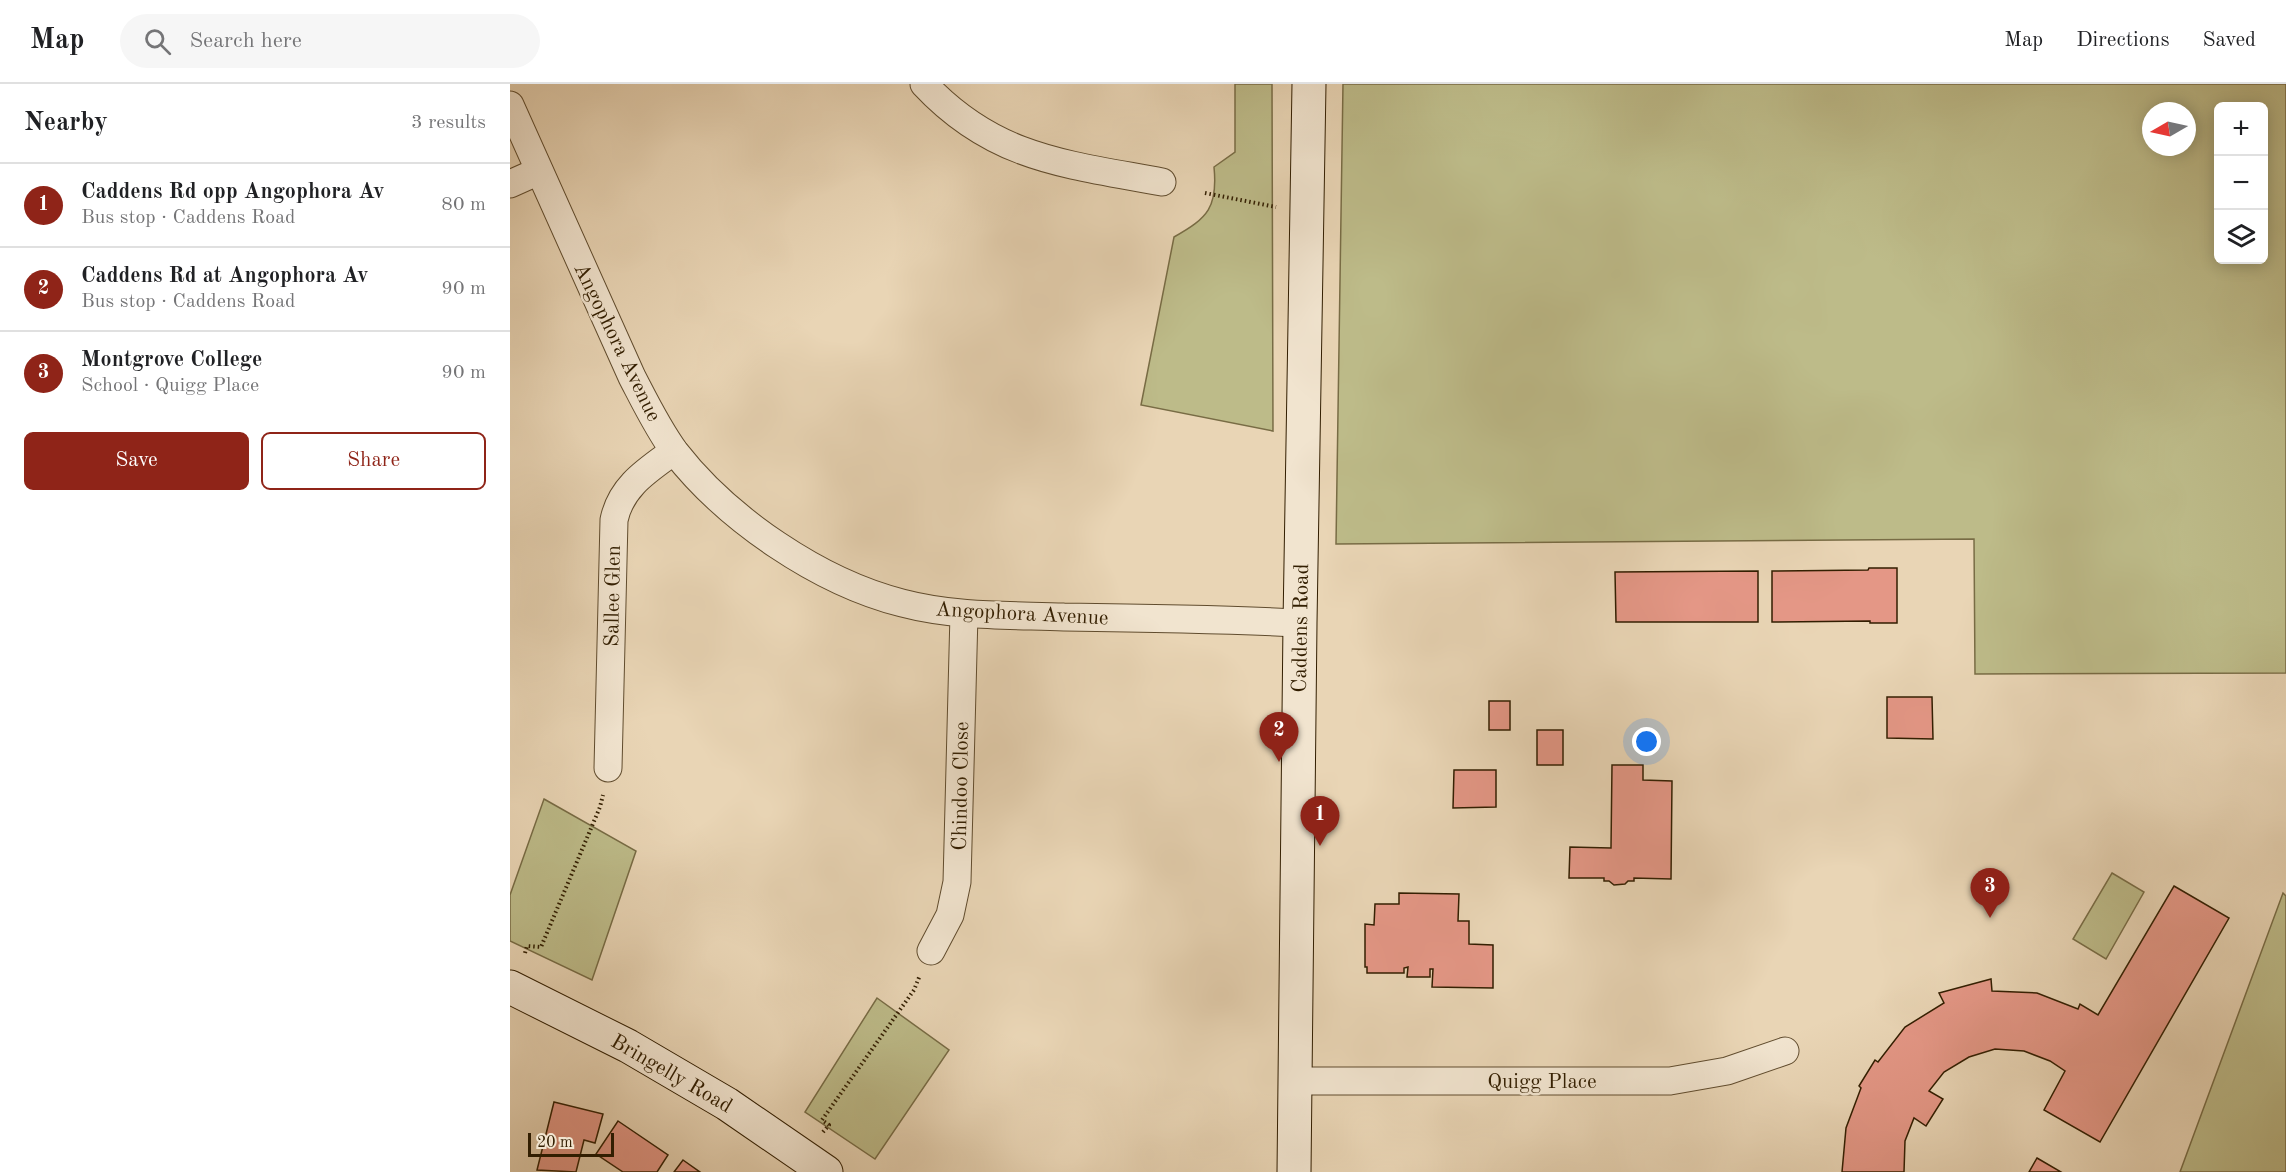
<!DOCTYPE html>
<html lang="en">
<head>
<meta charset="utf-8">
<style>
  :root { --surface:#fff; --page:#f6f6f6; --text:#202124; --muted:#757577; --line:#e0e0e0; --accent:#8f2418 }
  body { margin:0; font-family:"Old Standard TT",serif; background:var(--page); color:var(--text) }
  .controls { position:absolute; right:18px; top:18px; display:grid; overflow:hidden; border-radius:9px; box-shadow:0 3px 15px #0003 }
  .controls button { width:54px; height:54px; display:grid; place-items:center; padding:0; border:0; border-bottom:2px solid var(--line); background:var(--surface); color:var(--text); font:30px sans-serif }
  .compass { position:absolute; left:1632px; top:18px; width:54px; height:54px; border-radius:50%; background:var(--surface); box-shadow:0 3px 15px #0003; rotate:261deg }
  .scale { position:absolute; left:18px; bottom:15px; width:86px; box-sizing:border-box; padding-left:6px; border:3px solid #321e01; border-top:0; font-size:16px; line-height:21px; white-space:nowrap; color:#321e01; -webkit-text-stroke:4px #f1e4cf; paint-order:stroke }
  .you { position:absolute; left:1137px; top:658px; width:21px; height:21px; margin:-15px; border:4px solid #fff; border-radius:50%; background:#1a73e8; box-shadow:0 0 0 9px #1a73e833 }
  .badge { display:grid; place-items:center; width:39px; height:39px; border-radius:50%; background:var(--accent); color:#fff; font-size:20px; font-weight:700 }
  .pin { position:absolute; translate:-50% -50px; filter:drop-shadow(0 2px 3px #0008) }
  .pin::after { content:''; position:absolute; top:32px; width:21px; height:18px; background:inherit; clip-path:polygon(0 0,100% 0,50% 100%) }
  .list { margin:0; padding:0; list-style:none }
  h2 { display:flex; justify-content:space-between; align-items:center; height:78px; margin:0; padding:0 24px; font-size:26px }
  h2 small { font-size:20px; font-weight:400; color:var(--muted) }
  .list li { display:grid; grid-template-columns:39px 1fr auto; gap:18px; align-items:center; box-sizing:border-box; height:84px; padding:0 24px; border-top:2px solid var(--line) }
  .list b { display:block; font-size:22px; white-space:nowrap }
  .list p { margin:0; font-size:20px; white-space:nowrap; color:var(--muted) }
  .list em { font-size:20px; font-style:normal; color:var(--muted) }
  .actions { display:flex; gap:12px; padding:18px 24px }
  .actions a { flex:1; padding:14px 0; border:2px solid var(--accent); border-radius:9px; text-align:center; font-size:21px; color:var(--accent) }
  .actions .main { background:var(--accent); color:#fff }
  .icon { flex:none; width:33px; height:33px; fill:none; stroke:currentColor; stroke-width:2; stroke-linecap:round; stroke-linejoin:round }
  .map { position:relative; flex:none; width:1776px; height:1088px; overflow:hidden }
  header { display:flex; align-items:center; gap:36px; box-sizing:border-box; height:84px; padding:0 30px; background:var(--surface); border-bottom:2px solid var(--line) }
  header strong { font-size:28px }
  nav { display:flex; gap:33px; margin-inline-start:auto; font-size:21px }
  .search { width:420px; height:54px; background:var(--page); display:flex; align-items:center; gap:15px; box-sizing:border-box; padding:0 21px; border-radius:33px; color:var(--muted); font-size:22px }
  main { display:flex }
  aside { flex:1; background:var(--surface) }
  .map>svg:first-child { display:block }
  .green { fill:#bdbb89; stroke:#786c45; stroke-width:1.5; fill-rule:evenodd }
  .building { fill:#e49786; stroke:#321e01; stroke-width:1.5 }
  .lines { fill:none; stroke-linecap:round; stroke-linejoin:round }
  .street-casing { stroke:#604c2e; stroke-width:29 }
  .secondary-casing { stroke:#321e01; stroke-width:35 }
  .path { stroke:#321e01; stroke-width:4; stroke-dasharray:1.5 3; stroke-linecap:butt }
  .street { stroke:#f1e4cf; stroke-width:27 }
  .secondary { stroke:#f1e4cf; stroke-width:33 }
  .labels { text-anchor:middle; stroke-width:5; stroke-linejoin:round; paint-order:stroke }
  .street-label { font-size:21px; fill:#321e01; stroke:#f1e4cf }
</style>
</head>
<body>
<header>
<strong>Map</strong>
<div class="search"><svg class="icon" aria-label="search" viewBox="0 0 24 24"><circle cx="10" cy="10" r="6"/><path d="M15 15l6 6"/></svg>Search here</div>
<nav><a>Map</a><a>Directions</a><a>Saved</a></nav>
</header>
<main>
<aside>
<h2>Nearby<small>3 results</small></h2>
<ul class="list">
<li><span class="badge">1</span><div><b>Caddens Rd opp Angophora Av</b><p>Bus stop · Caddens Road</p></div><em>80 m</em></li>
<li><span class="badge">2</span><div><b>Caddens Rd at Angophora Av</b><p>Bus stop · Caddens Road</p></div><em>90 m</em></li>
<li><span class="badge">3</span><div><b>Montgrove College</b><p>School · Quigg Place</p></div><em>90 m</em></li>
</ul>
<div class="actions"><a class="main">Save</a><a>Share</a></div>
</aside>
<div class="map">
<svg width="1776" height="1088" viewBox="0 0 1776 1088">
  <rect width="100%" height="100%" fill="#e9d5b5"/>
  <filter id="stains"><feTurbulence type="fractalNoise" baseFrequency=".00333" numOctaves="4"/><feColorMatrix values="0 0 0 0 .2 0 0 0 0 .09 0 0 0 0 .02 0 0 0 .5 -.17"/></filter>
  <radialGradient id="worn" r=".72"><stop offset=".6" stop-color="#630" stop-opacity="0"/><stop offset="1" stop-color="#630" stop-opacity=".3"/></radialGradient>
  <g class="green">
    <path d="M725,0h37l1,347 -132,-26 33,-168c34,-19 44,-30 40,-70l21,-15z"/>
    <path d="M833,0h943v589l-311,1 -1,-135 -638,5zM1708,22h46v154h-46zM1641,27h36v36h-36z"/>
    <path d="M34,715l92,52 -44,129 -82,-39v-46z"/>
    <path d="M1602,789l32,19 -38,67 -33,-20z"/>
    <path d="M1773,809l3,3v276h-106z"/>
    <path d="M367,914l72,52 -74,109 -70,-47z"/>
  </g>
  <g class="building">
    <path d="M1359,484h28v55h-27v-2l-98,1v-51l96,-1z"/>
    <path d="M1248,487v51h-142l-1,-50z"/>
    <path d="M1377,613h45l1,42 -46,-1z"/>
    <rect x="979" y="617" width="21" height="29"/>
    <rect x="1027" y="646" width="26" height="35"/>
    <path d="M1102,681h31v15l29,1 -1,98 -37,-1v3h-6l-3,3 -11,1 -5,-4h-5v-3h-35l1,-31 41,1z"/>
    <path d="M944,686h42v37l-43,1z"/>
    <path d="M1664,802l55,32 -129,224 -56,-32 21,-39 -15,-10 -26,-10 -29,-2 -26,8 -25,15 -15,19 14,8 -17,27 -12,-8 -9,23 -1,31h-62l4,-44 15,-40 -2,-2 16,-26 3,2 27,-35 39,-24 -5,-10 52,-14 1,12 45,2 41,16 2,-5 18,11z"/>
    <path d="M889,809l60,1 -1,27h11v23l24,1v43l-61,-1 1,-18h-3v8h-23l1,-10 -4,1v5h-37v-6h-2v-43l9,1 1,-21h24z"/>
    <path d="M44,1018l49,12 -8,29 -11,-3 -8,32 -39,-2z"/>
    <path d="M108,1037l50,34 -11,17h-34l-27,-18z"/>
    <path d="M1527,1074l24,14h-32z"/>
    <path d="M173,1076l17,12h-26z"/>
  </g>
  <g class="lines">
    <defs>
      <g id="street">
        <path d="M414,0c70,75 142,80 238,98"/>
        <path d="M0,21l122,272c13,25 26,52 43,75 52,67 144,130 227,151 53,14 107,12 162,14 79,1 158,2 236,6"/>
        <path d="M0,100l29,-13"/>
        <path d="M98,684l6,-248c7,-34 34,-50 60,-69"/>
        <path d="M421,867l19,-36 7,-33 7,-268"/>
        <path d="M785,997h375l57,-10 58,-20"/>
      </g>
      <g id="secondary">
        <path d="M0,903l118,59 99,58 99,68"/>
        <path d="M784,1088l6,-549 9,-539"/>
      </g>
    </defs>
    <use href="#street" class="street-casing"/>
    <use href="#secondary" class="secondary-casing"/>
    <g class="path">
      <path d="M695,109l71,14"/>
      <path d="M15,869l2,-7 14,1 59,-140 3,-12"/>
      <path d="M313,1048l6,-7 -7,-5 92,-130 6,-15"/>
    </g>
    <use href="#street" class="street"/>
    <use href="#secondary" class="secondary"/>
  </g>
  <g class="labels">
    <g class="street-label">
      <text transform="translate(108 258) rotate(64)" y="7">Angophora Avenue</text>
      <text transform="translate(102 512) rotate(-89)" y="7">Sallee Glen</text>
      <text transform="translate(512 529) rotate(3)" y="7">Angophora Avenue</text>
      <text transform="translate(790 544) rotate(-89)" y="7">Caddens Road</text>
      <text transform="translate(450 702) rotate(-89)" y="7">Chindoo Close</text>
      <text transform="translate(162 989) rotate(30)" y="7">Bringelly Road</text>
      <text x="1032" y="1004">Quigg Place</text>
    </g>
  </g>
  <rect width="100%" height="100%" filter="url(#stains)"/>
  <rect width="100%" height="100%" fill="url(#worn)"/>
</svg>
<div class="controls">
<button>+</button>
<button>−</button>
<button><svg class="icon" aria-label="layers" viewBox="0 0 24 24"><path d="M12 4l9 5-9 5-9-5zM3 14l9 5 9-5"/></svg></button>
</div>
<svg class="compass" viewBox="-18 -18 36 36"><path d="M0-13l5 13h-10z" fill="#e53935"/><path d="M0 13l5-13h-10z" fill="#757577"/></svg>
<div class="scale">20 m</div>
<div class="you"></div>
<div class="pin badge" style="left:810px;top:762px">1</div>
<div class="pin badge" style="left:769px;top:678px">2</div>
<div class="pin badge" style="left:1480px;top:834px">3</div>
</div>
</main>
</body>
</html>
